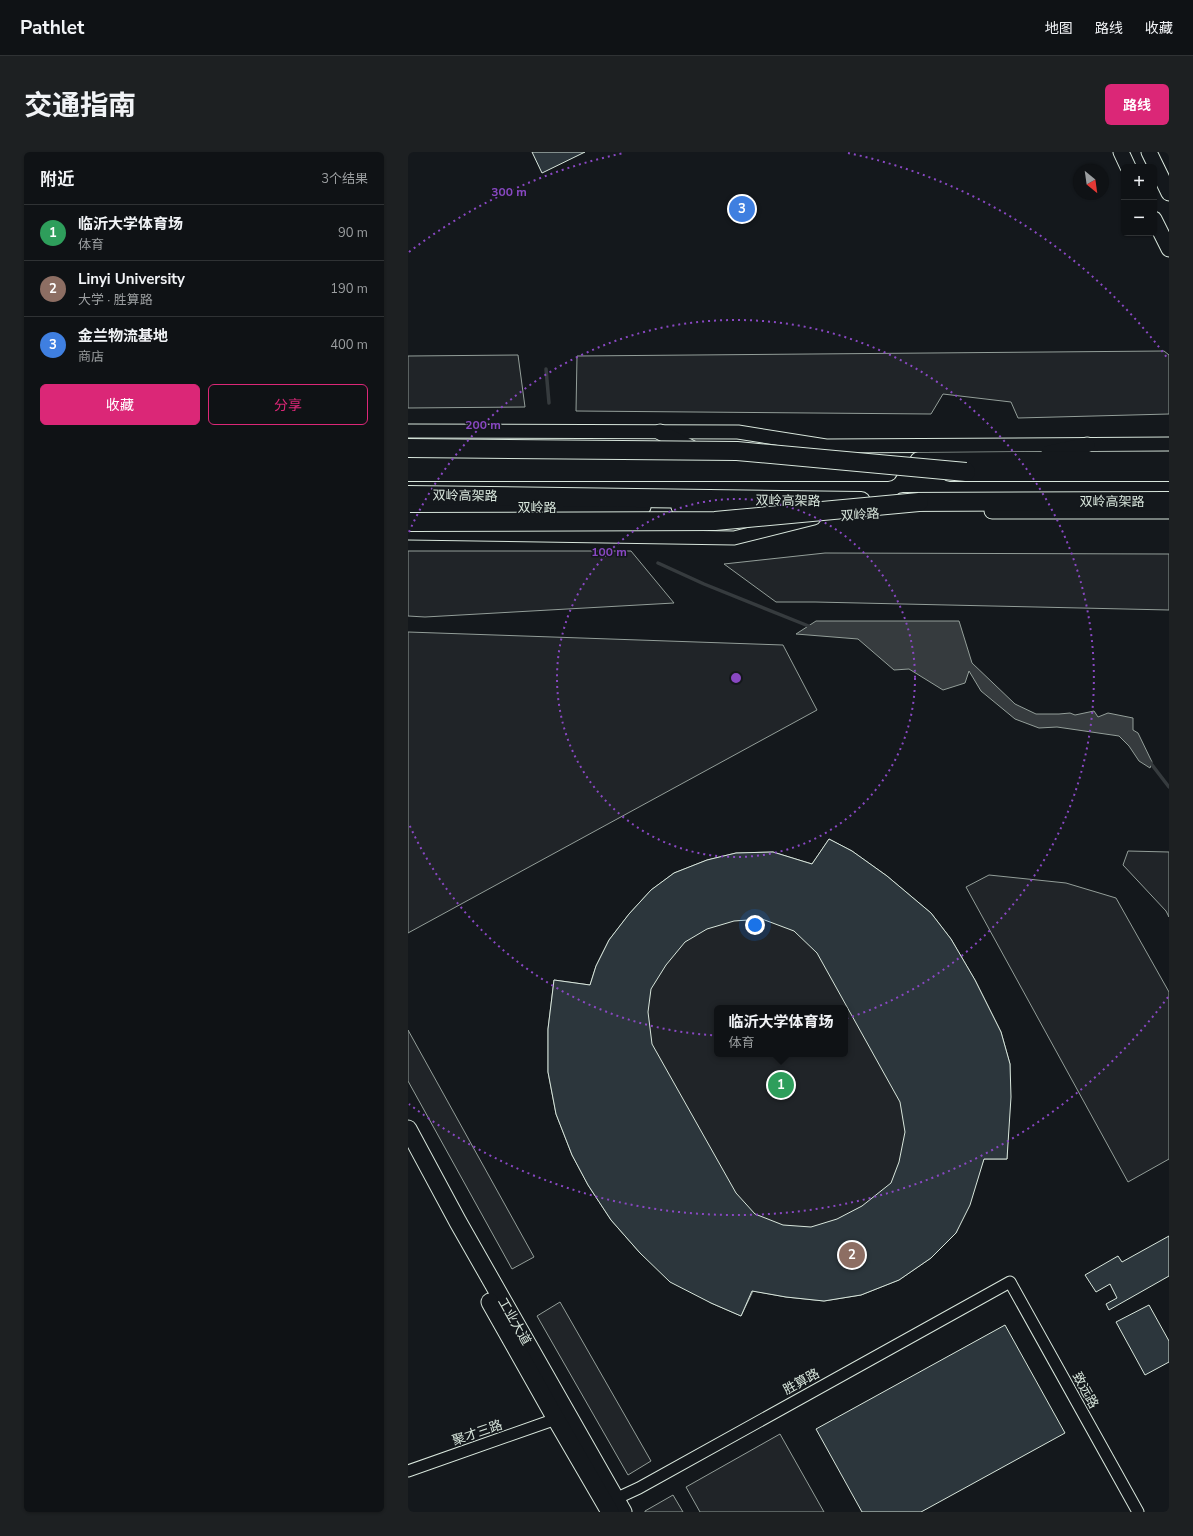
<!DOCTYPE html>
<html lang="zh">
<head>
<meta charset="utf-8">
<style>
  :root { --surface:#0f1215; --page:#1d2022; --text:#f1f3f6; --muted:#9b9ea0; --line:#2f3234; --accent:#db2777 }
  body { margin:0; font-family:"Nunito Sans","Noto Sans SC",sans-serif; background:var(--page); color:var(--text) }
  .controls { position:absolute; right:12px; top:12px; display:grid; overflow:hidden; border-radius:6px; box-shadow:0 1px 3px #0004 }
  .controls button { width:36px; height:36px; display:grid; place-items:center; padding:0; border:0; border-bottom:1px solid var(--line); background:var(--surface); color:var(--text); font:20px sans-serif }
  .compass { position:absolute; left:665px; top:12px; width:36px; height:36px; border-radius:50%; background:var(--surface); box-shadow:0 1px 3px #0004; rotate:151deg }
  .you { position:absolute; left:347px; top:773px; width:14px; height:14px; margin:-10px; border:3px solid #fff; border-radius:50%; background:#1a73e8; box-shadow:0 0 0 6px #1a73e833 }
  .badge { display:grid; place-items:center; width:26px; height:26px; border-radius:50%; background:var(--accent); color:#fff; font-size:13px; font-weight:700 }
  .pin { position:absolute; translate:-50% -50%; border:2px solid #fff; box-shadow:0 1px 4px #0006 }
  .popup { position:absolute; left:306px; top:853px; width:134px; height:52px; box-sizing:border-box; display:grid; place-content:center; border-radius:6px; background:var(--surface); filter:drop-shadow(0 1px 3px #0005); font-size:13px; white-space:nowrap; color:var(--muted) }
  .popup b { font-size:15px; color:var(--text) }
  .popup::after { content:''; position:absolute; left:50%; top:100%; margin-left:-8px; border:8px solid transparent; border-top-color:var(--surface) }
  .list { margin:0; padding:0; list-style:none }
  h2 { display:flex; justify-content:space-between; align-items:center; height:52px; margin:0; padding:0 16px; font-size:17px }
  h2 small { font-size:13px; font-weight:400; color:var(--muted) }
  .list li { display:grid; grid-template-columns:26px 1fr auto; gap:12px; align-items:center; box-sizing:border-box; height:56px; padding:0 16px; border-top:1px solid var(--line) }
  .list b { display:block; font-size:15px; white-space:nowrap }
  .list p { margin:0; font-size:13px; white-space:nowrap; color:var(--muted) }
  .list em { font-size:13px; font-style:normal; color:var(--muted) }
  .actions { display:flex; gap:8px; padding:12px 16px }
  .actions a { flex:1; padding:9px 0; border:1px solid var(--accent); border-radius:6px; text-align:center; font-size:14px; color:var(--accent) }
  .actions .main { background:var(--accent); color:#fff }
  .map { position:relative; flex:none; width:761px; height:1360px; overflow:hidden; border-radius:6px }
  header { display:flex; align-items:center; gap:24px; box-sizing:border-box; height:56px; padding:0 20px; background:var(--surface); border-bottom:1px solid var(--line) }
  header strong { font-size:19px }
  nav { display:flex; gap:22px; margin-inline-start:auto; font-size:14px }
  .intro { display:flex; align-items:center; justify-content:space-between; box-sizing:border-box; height:96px; padding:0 24px }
  h1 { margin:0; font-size:28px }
  .button { padding:10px 18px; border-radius:6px; background:var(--accent); color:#fff; font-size:14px; font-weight:700 }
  main { display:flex; gap:24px; padding:0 24px }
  aside { flex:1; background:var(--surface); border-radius:6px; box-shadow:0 1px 3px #0004 }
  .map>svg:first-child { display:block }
  .green { fill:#202428; stroke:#939e99; fill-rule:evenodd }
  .water { fill:#363b3e; stroke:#939e99 }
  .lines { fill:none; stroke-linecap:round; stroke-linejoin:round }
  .stream { stroke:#363b3e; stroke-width:3.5 }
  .building { fill:#2c363c; stroke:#d8e6dc; fill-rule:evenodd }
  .minor-casing { stroke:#d8e6dc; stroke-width:13 }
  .tertiary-casing { stroke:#d8e6dc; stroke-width:15 }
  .secondary-casing { stroke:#d8e6dc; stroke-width:17 }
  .primary-casing { stroke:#d8e6dc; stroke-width:19 }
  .trunk-casing { stroke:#d8e6dc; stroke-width:20 }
  .minor { stroke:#14181c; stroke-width:11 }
  .tertiary { stroke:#14181c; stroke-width:13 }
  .secondary { stroke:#14181c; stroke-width:15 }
  .primary { stroke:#14181c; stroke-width:17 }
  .trunk { stroke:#14181c; stroke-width:18 }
  .trunk-bridge-casing { stroke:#d8e6dc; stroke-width:20; stroke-linecap:butt }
  .trunk-bridge { stroke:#14181c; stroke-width:18 }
  .ring { fill:none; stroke:#8948c3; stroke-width:2; stroke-dasharray:2 4 }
  .labels { text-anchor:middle; stroke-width:3; stroke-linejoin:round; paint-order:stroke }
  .street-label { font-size:13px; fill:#d8e6dc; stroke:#14181c }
  .centre { fill:#8948c3; stroke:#14181c; stroke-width:2 }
  .ring-label { font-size:12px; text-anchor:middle; font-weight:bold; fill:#8948c3; stroke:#14181c; stroke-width:3; stroke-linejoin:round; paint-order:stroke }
</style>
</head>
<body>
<header>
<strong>Pathlet</strong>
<nav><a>地图</a><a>路线</a><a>收藏</a></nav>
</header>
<div class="intro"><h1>交通指南</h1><a class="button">路线</a></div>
<main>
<aside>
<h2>附近<small>3个结果</small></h2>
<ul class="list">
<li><span class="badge" style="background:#2e9e5b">1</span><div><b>临沂大学体育场</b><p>体育</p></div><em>90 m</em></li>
<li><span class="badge" style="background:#8d6e63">2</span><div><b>Linyi University</b><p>大学 · 胜算路</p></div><em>190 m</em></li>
<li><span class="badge" style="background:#3f7fe0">3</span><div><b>金兰物流基地</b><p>商店</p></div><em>400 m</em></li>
</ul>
<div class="actions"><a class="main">收藏</a><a>分享</a></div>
</aside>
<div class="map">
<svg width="761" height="1360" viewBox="0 0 761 1360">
  <rect width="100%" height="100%" fill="#14181c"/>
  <g class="green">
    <path d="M756,199l5,4v59l-151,4 -7,-16 -68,-8 -12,20 -355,-3 1,-55z"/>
    <path d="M110,203l7,52 -117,1v-52z"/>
    <path d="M0,399h223l43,52 -249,14 -17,-1z"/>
    <path d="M417,401l344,1v56l-354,-8h-39l-52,-38z"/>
    <path d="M0,480l375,13 34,65 -409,223z"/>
    <path d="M421,687l23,12 35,25 44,37 20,26 24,41 26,52 9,32 -3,95h-23l-28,74 -25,25 -32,22 -38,15 -37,6 -38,-4 -33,-6 -12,25 -30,-13 -71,-50 -29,-33 -23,-35 -16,-30 -16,-41 -8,-42v-43l6,-49 36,5 6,-19 13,-26 20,-26 22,-24 23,-17 33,-13 29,-7 37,-1 39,12zM309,856h128v46h-128z"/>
    <path d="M720,699l41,1v65l-3,-6 -43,-46z"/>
    <path d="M581,723l77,8 50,15 53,94v167l-41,23 -162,-295z"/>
    <path d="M0,878l126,227 -22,12 -104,-188z"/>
    <path d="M152,1150l91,159 -23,14 -91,-159z"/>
    <path d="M372,1282l44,78h-124l-14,-25z"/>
    <path d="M265,1343l10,17h-38v-1z"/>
  </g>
  <path class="water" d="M408,469h143l13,42 43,41 21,10h23l11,-1 5,2 19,-4 4,6 10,-4 25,5v12l5,3 14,29 -2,6 -11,-7 -10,-15 -10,-10 -62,-9 -18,1 -24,-9 -34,-28 -12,-20 -4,12 -22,7 -34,-21 -15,1 -36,-31 -62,-5z"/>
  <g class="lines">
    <g class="stream">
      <path d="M138,217l3,34"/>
      <path d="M250,411l46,21 107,43"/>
      <path d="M741,609l20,26"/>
    </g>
  </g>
  <g class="building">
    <path d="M124,0h53l-43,21z"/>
    <path d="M421,687l23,12 35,25 44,37 20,26 24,41 26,52 9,32 1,33 -4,62h-23l-14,46 -14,28 -25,25 -32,22 -38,15 -37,6 -38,-4 -34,-6 -11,25 -30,-13 -41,-21 -30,-29 -29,-33 -23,-35 -16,-30 -16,-41 -8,-42v-43l6,-49 36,5 6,-19 13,-26 20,-26 22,-24 23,-17 33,-13 29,-7 37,-1 39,12zM354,767l32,12 23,22 83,149 5,30 -6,30 -8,21 -29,23 -25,13 -26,8 -28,-2 -28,-11 -19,-21 -84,-149 -4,-32 3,-23 15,-24 19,-23 22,-13 27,-8z"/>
    <path d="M761,1084v40l-60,34 -3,-6 11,-6 -7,-14 -14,8 -11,-17 33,-19 4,6z"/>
    <path d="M741,1153l20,36v21l-24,13 -29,-53z"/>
    <path d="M597,1173l60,108 -144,79h-59l-46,-83z"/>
  </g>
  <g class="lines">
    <defs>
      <g id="minor">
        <path d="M0,1319l148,-52"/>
        <path d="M203,1349l28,-13 371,-206 128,230"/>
      </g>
      <g id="tertiary">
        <path d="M0,279l330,1 88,14 343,-2"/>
        <path d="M0,381l326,5 80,-20"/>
      </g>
      <g id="secondary">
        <path d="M713,0l7,15"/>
        <path d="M741,0l20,41"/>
        <path d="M746,67l15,30"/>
        <path d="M252,280l35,18"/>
        <path d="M641,301l38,-8"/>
        <path d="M510,308l251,-1"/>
        <path d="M0,310l364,-1"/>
        <path d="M271,355l74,5"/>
        <path d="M0,356l235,-1"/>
        <path d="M584,359h177"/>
      </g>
      <g id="primary">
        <path d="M0,977l50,93 165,290"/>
        <path d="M82,1150l66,117 54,93"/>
      </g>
      <g id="trunk">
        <path d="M0,320h480"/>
        <path d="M542,320h219"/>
        <path d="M0,343l453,6"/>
        <path d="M495,350l266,-1"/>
      </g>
    </defs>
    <use href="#minor" class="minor-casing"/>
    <use href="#tertiary" class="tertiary-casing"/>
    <use href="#secondary" class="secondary-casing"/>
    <use href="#primary" class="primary-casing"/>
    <use href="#trunk" class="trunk-casing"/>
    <use href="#minor" class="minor"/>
    <use href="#tertiary" class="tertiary"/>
    <use href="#secondary" class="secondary"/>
    <use href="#primary" class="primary"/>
    <use href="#trunk" class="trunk"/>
    <defs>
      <g id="trunk-bridge">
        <path d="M0,296l329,3 229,21"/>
        <path d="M2,370l305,-1 204,-19"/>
      </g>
    </defs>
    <use href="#trunk-bridge" class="trunk-bridge-casing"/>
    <use href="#trunk-bridge" class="trunk-bridge"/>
  </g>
  <g class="ring">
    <circle cx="328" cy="526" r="179"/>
    <path d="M1 380A358 358 0 1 1 1 672"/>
    <path d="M760 845A537 537 0 0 1 1 952M1 100A537 537 0 0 1 216 1M440 1A537 537 0 0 1 760 207"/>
  </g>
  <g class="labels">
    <g class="street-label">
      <text transform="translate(57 343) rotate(1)" y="5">双岭高架路</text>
      <text transform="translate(380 348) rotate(1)" y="5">双岭高架路</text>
      <text x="704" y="354">双岭高架路</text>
      <text x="129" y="360">双岭路</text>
      <text transform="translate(452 362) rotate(-4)" y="5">双岭路</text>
      <text transform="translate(107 1169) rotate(60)" y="5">工业大道</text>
      <text transform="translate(393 1229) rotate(-29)" y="5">胜算路</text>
      <text transform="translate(678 1238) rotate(61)" y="5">致远路</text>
      <text transform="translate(69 1280) rotate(-19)" y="5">聚才三路</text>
    </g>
  </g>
  <circle cx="328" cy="526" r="6" class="centre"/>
  <g class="ring-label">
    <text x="101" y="44">300 m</text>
    <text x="75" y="277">200 m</text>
    <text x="201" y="404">100 m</text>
  </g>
</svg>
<div class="controls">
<button>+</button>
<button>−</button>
</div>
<svg class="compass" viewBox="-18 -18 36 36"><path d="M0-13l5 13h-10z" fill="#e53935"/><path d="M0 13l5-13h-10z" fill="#9b9ea0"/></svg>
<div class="you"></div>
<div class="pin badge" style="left:373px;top:933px;background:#2e9e5b">1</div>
<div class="popup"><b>临沂大学体育场</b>体育</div>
<div class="pin badge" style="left:444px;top:1103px;background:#8d6e63">2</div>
<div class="pin badge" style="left:334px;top:57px;background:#3f7fe0">3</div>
</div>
</main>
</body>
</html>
